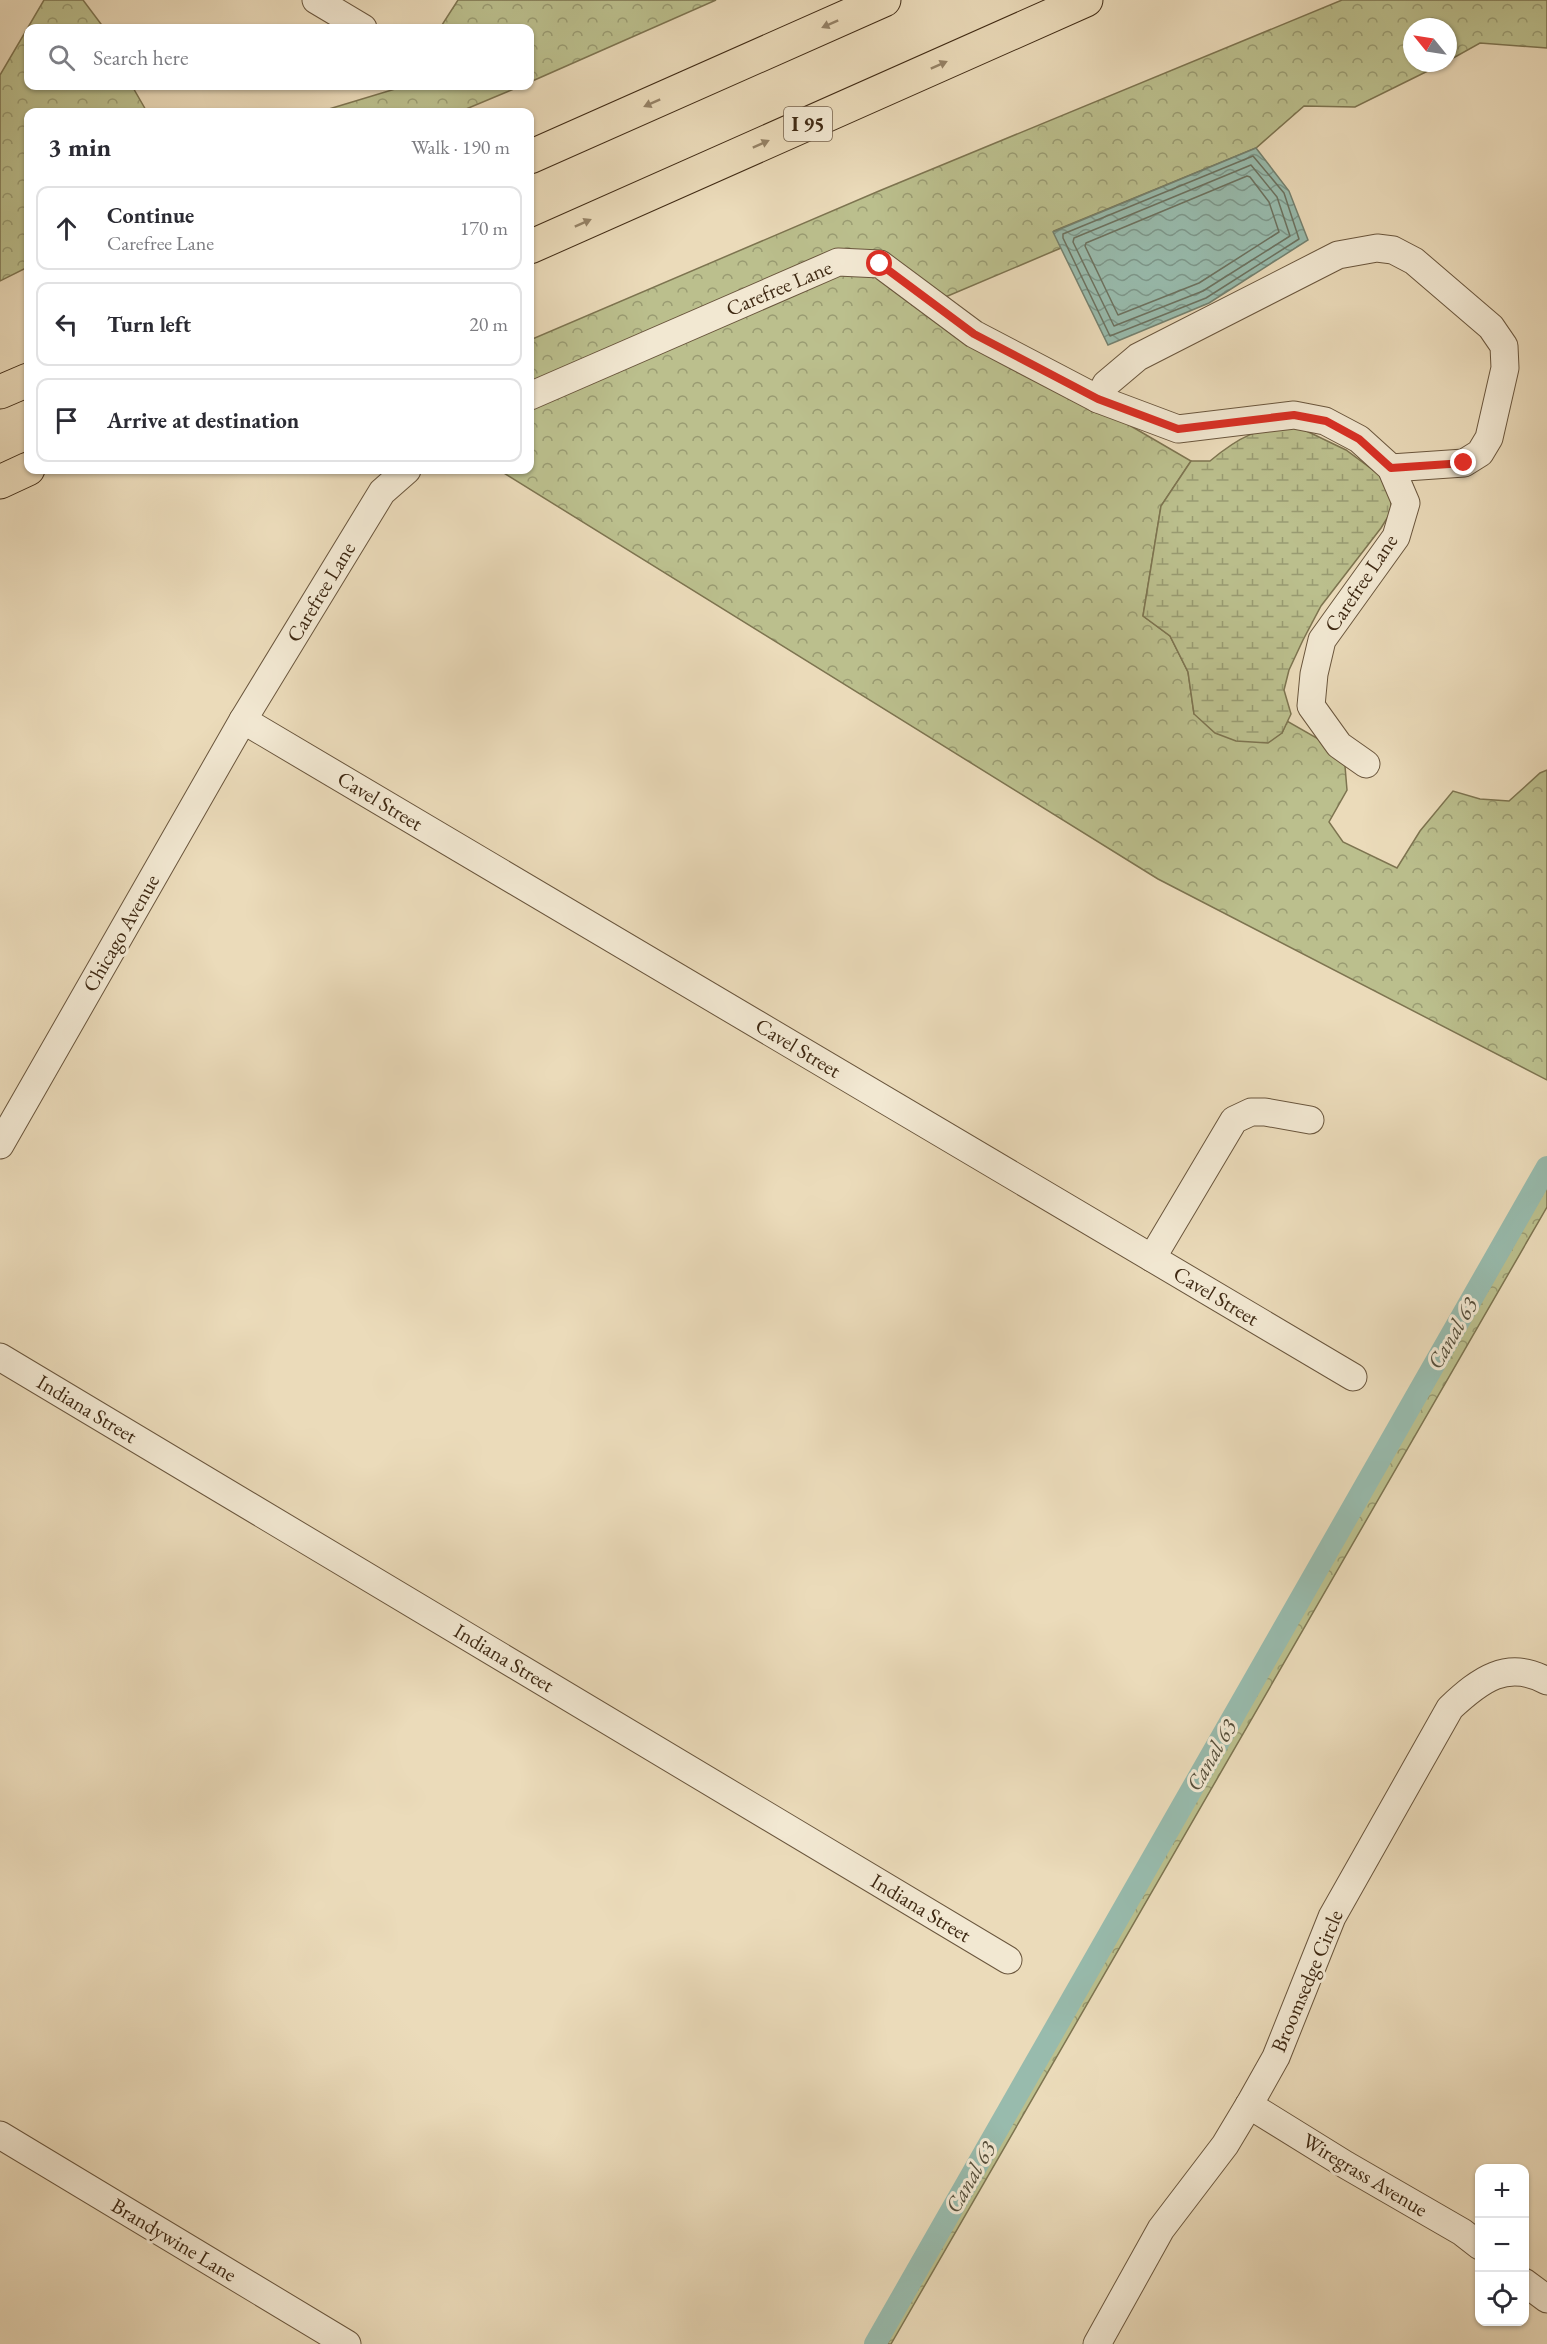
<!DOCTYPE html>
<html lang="en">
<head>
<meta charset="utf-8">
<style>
  :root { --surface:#fff; --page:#f7f7f7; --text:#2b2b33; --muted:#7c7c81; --line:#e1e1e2 }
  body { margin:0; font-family:"EB Garamond",serif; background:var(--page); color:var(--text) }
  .controls { position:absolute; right:18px; bottom:18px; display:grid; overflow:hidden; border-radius:12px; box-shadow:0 2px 4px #0004 }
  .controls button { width:54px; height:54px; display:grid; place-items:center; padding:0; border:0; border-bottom:2px solid var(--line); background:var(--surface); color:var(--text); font:30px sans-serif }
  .compass { position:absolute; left:1403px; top:18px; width:54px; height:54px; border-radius:50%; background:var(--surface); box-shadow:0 2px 4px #0004; rotate:300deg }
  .stop { position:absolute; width:18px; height:18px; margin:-14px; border:4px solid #d93025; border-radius:50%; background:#fff }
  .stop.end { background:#d93025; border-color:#fff; box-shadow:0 2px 6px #0008 }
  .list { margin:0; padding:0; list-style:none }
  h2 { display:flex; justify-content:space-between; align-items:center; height:78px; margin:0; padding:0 24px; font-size:26px }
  h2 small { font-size:20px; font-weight:400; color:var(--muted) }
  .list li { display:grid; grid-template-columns:39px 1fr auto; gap:18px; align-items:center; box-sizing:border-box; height:84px; margin:0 12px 12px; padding:0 12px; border:2px solid var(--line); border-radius:12px }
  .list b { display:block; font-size:22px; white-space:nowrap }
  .list p { margin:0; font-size:20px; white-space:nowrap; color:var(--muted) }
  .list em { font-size:20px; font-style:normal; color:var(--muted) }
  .icon { flex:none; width:33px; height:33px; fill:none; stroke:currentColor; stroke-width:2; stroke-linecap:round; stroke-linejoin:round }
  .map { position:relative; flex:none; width:1547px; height:2344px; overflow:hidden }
  .search { position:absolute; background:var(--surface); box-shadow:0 2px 4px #0004; left:24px; top:24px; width:510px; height:66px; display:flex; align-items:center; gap:15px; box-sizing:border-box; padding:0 21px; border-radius:12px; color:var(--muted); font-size:22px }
  .panel { position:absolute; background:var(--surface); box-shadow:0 2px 4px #0004; left:24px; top:108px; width:510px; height:366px; border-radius:12px }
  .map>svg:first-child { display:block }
  .forest { fill:url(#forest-crowns); stroke:#7d7450; stroke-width:1.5 }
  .wetland { fill:url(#wetland-marsh); stroke:#7d7450; stroke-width:1.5 }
  .water { fill:url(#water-waves); stroke:#74816f; stroke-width:1.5 }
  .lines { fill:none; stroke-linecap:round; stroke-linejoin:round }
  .shore { stroke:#6c7260; stroke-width:1.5 }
  .canal { stroke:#98bbad; stroke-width:22 }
  .minor-casing { stroke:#6a563d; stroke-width:29 }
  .highway-casing { stroke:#3f2913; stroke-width:35 }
  .minor { stroke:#f2e8d2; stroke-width:27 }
  .highway { stroke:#ebdbba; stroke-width:33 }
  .oneway { fill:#958266 }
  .route { stroke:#d93025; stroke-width:8 }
  .labels { text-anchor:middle; stroke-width:6; stroke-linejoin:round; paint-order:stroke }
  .shield { fill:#f2e8d2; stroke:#75624c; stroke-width:1.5 }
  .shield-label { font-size:20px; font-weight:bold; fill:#3f2913 }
  .street-label { font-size:21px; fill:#3f2913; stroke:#f2e8d2 }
  .water-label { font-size:22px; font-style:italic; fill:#554e3a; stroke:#f2e8d2 }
</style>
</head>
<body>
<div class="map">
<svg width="1547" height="2344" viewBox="0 0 1547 2344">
  <defs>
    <pattern id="forest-crowns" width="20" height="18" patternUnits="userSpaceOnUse" patternTransform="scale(1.5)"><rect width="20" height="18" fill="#bbbf8d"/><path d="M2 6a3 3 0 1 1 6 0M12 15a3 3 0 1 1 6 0" fill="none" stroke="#999b72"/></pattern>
    <pattern id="wetland-marsh" width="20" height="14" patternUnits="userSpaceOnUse" patternTransform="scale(1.5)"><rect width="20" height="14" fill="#bbbf8d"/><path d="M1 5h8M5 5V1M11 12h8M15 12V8" fill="none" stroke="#999b72"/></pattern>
    <pattern id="water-waves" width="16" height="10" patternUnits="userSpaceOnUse" patternTransform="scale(1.5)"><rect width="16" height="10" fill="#98bbad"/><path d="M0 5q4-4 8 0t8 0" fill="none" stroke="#7d988c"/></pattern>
  </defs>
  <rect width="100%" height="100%" fill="#ebdbba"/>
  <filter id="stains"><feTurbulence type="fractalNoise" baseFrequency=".00333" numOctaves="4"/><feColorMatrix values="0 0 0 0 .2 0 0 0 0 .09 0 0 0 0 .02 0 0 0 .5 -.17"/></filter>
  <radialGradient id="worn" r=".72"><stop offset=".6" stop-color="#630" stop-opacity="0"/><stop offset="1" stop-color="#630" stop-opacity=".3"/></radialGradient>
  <g class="forest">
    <path d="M44,0h39l21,28h-76v58h104l15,26h-119v155l-28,14v-206z"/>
    <path d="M458,0h258l-186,82v-54h-90z"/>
    <path d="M1342,0h205v48l-67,-5 -32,18v-34h-36v36h32l-89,44 -51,-1 -48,42 -202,83 7,17 -118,50 150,106 98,57 -30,45 -18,110 27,20 18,36 6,42 88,19 5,-12 42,24 16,21 2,24 -18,32 14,20 54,26 23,-37 33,-40 27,8 29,2 31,-28 7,-3v310l-389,-201 -659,-409h31v-130l349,-149z"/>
    <path d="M405,86h116l-62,26h-140z"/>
    <path d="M1547,1167v40l-656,1137h-17z"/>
  </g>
  <path class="wetland" d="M1296,426l50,24 35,26 10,18v18l-10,16 -60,78 -18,34 -14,30 -5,20 7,24 -9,19 -14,10 -32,-2 -21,-8 -21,-19 -6,-42 -18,-36 -27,-20 18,-110 30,-45h19c30,-25 47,-33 86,-35z"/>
  <path class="water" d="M1256,148l33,43 19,49 -99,63 -101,42 -55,-113z"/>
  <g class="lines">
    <g class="shore">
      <path d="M1253,156l31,37 15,46 -93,59 -96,38 -47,-98v-4z"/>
      <path d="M1251,165l26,32 13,39 -87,55 -89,35 -41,-84 1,-4z"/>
      <path d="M1247,176l3,1 19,25 10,30 -80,51 -81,32 -33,-69 1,-3z"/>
    </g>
    <path class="canal" d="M875,2344l672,-1177"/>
    <defs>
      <g id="minor">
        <path d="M316,0l47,28"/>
        <path d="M530,396l308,-134 42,2 94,70 124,65 80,30 116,-14 31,6 34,18 32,29 15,35 -10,34 -74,103 -8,34 -3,32 28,39 27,19"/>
        <path d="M1098,399l8,-15 32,-27 200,-102 39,-7 16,2 21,11 77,66 13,19 1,22 -16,70 -9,15 -16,10 -73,5"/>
        <path d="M243,720l1110,657"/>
        <path d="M0,1145l243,-425 139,-228 25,-22"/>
        <path d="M1152,1258l82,-138 17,-8h14l45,8"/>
        <path d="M0,1357l1008,603"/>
        <path d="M1249,2105l97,60 116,67 18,14"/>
        <path d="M0,2135l347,209"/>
        <path d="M1524,2282l23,17"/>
        <path d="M1097,2344l64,-115 64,-84 24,-40 27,-48 56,-140 118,-209c30,-28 57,-49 97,-27"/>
      </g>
      <g id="highway">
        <path d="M530,157l354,-157"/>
        <path d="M530,247l556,-247"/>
        <path d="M0,392l28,-12"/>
        <path d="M0,482l28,-13"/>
      </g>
    </defs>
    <use href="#minor" class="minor-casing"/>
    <use href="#highway" class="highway-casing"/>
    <use href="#minor" class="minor"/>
    <use href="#highway" class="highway"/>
  </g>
  <defs><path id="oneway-solid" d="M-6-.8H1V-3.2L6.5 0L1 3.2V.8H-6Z" transform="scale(1.5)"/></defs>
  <g class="oneway">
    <use href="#oneway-solid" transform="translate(830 24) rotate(156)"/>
    <use href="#oneway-solid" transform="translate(939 65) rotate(-24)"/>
    <use href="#oneway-solid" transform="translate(652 103) rotate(156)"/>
    <use href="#oneway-solid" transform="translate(761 144) rotate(-24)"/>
    <use href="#oneway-solid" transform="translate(583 223) rotate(-24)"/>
  </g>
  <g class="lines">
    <path class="route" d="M880,264l94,70 124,65 80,30 116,-14 32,6 33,18 32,29 73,-5"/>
  </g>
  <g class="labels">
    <rect class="shield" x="784" y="107" width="48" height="34" rx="4.5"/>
    <g class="shield-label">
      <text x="808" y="131">I 95</text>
    </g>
    <g class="street-label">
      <text transform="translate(779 288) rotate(-23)" y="7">Carefree Lane</text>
      <text transform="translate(1361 583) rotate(-56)" y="7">Carefree Lane</text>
      <text transform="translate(321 592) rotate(-59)" y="7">Carefree Lane</text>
      <text transform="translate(380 801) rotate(31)" y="7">Cavel Street</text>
      <text transform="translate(121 933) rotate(-60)" y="7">Chicago Avenue</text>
      <text transform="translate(798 1048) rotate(31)" y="7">Cavel Street</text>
      <text transform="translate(1216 1296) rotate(31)" y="7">Cavel Street</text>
      <text transform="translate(87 1409) rotate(31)" y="7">Indiana Street</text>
      <text transform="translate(504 1658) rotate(31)" y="7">Indiana Street</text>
      <text transform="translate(921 1908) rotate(31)" y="7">Indiana Street</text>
      <text transform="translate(1307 1981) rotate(-67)" y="7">Broomsedge Circle</text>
      <text transform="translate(1365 2175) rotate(31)" y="7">Wiregrass Avenue</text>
      <text transform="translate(174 2240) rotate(31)" y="7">Brandywine Lane</text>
    </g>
    <g class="water-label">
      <text transform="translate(1452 1333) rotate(-60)" y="8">Canal 63</text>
      <text transform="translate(1211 1755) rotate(-60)" y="8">Canal 63</text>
      <text transform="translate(970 2177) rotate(-60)" y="8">Canal 63</text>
    </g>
  </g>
  <rect width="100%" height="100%" filter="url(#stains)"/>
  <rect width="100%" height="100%" fill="url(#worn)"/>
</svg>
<div class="controls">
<button>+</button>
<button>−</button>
<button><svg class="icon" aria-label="locate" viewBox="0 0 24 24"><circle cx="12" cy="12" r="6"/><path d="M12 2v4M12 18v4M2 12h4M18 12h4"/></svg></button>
</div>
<svg class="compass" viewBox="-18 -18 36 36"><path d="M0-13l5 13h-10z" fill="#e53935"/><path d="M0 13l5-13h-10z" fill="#7c7c81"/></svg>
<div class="stop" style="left:880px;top:264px"></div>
<div class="stop end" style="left:1464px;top:463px"></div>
<div class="search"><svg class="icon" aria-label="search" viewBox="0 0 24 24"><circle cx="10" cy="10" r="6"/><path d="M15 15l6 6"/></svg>Search here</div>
<section class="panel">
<h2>3 min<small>Walk · 190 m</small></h2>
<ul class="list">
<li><svg class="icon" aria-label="ahead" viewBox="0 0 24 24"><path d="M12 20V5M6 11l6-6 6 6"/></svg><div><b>Continue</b><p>Carefree Lane</p></div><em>170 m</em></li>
<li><svg class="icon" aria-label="left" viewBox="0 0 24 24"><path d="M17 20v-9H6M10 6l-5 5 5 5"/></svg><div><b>Turn left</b></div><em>20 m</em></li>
<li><svg class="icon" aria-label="arrive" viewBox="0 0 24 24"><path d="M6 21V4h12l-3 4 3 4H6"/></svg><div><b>Arrive at destination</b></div></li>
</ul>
</section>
</div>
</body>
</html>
